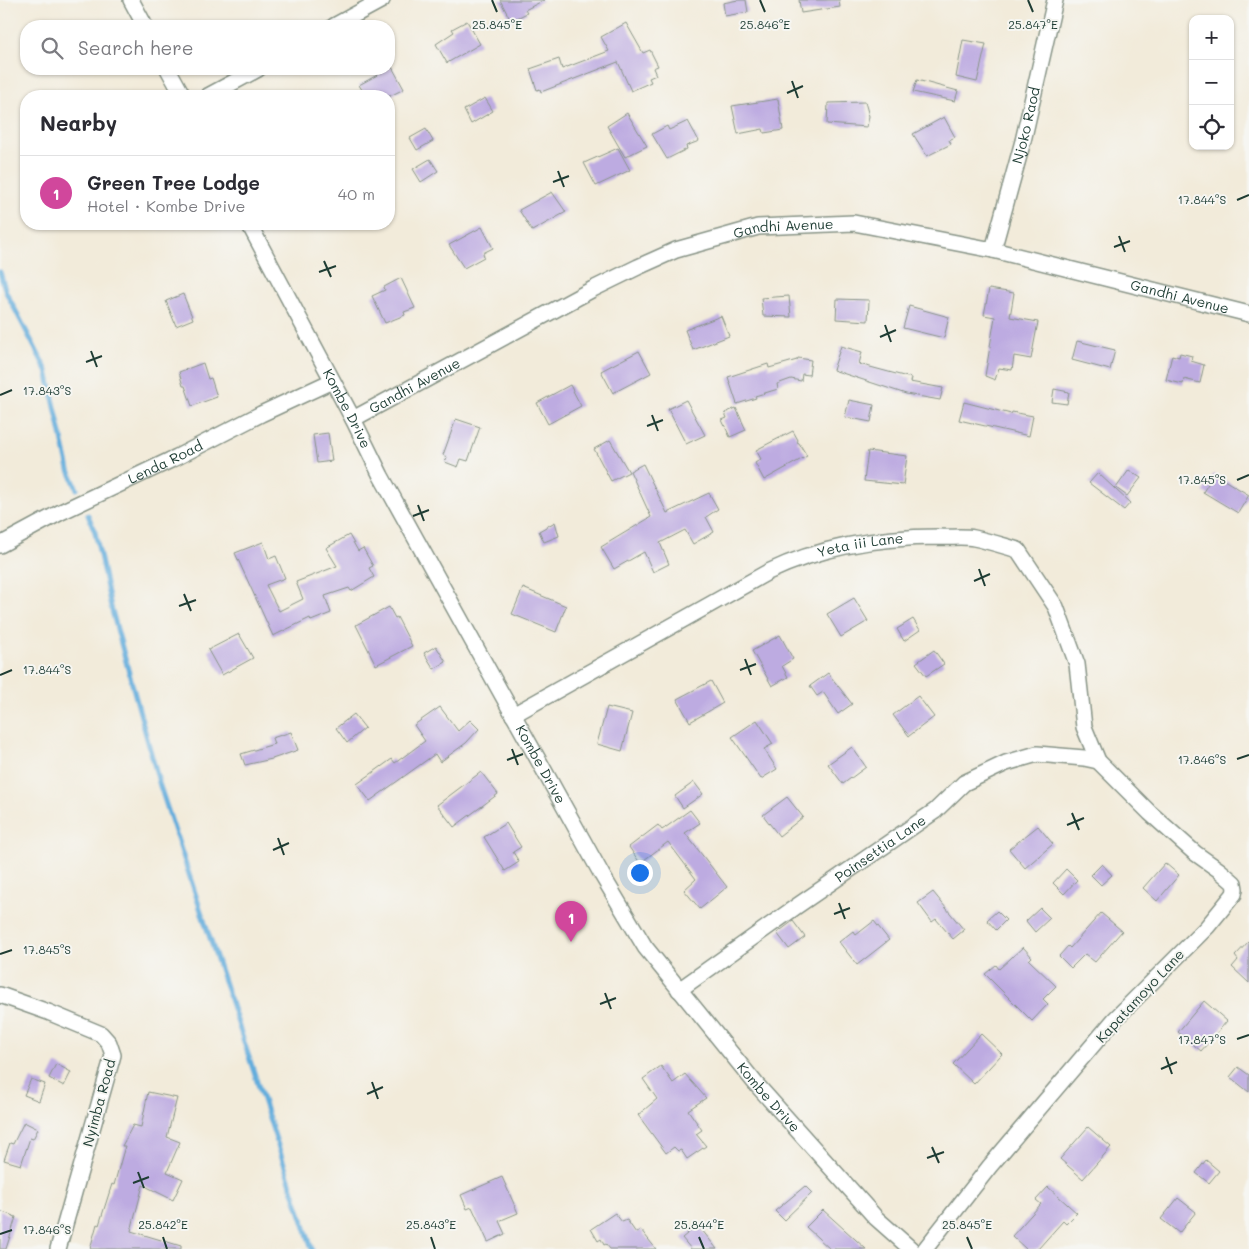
<!DOCTYPE html>
<html lang="en">
<head>
<meta charset="utf-8">
<style>
  :root { --surface:#fff; --page:#f7f7f7; --text:#2b2b33; --muted:#7c7c81; --line:#e1e1e2; --accent:#0b8043 }
  body { margin:0; font-family:Mali,sans-serif; background:var(--page); color:var(--text) }
  .controls { position:absolute; right:15px; top:15px; display:grid; overflow:hidden; border-radius:10px; box-shadow:0 1px 4px #0004 }
  .controls button { width:45px; height:45px; display:grid; place-items:center; padding:0; border:0; border-bottom:1px solid var(--line); background:var(--surface); color:var(--text); font:25px sans-serif }
  .you { position:absolute; left:639px; top:872px; width:18px; height:18px; margin:-12px; border:4px solid #fff; border-radius:50%; background:#1a73e8; box-shadow:0 0 0 8px #1a73e833 }
  .badge { display:grid; place-items:center; width:32px; height:32px; border-radius:50%; background:var(--accent); color:#fff; font-size:16px; font-weight:700 }
  .pin { position:absolute; translate:-50% -41px; filter:drop-shadow(0 1px 2px #0008) }
  .pin::after { content:''; position:absolute; top:26px; width:18px; height:15px; background:inherit; clip-path:polygon(0 0,100% 0,50% 100%) }
  .list { margin:0; padding:0; list-style:none }
  h2 { display:flex; justify-content:space-between; align-items:center; height:65px; margin:0; padding:0 20px; font-size:21px }
  h2 small { font-size:16px; font-weight:400; color:var(--muted) }
  .list li { display:grid; grid-template-columns:32px 1fr auto; gap:15px; align-items:center; box-sizing:border-box; height:75px; padding:0 20px; border-top:1px solid var(--line) }
  .list b { display:block; font-size:19px; white-space:nowrap }
  .list p { margin:0; font-size:16px; white-space:nowrap; color:var(--muted) }
  .list em { font-size:16px; font-style:normal; color:var(--muted) }
  .icon { flex:none; width:28px; height:28px; fill:none; stroke:currentColor; stroke-width:2; stroke-linecap:round; stroke-linejoin:round }
  .map { position:relative; flex:none; width:1249px; height:1249px; overflow:hidden }
  .search { position:absolute; background:var(--surface); box-shadow:0 1px 4px #0004; left:20px; top:20px; width:375px; height:55px; display:flex; align-items:center; gap:12px; box-sizing:border-box; padding:0 18px; border-radius:20px; color:var(--muted); font-size:19px }
  .panel { position:absolute; background:var(--surface); box-shadow:0 1px 4px #0004; left:20px; top:90px; width:375px; height:140px; border-radius:20px }
  .map>svg:first-child { display:block }
  .lines { fill:none; stroke-linecap:round; stroke-linejoin:round }
  .stream { stroke:#64addc; stroke-width:5 }
  .building { fill:#bdabe1 }
  .minor-casing { stroke:#889487; stroke-width:18 }
  .minor { stroke:#fff; stroke-width:15 }
  .ticks { fill:none; stroke:#1f3d34; stroke-width:2 }
  .labels { text-anchor:middle; stroke-width:4; stroke-linejoin:round; paint-order:stroke }
  .street-label { font-size:14px; fill:#1f3d34; stroke:#f6f6f2 }
  .ticks-label { font-size:12px; text-anchor:middle; fill:#1f3d34; stroke:#f6f6f2; stroke-width:4; stroke-linejoin:round; paint-order:stroke }
</style>
</head>
<body>
<div class="map">
<svg width="1249" height="1249" viewBox="0 0 1249 1249">
  <rect width="100%" height="100%" fill="#f6f6f2"/>
  <filter id="ink" filterUnits="userSpaceOnUse"><feTurbulence type="fractalNoise" baseFrequency=".02" numOctaves="2"/><feDisplacementMap in="SourceGraphic" scale="10" xChannelSelector="R" yChannelSelector="G"/><feConvolveMatrix kernelMatrix="1 2 1 2 8 2 1 2 1" color-interpolation-filters="sRGB"/></filter>
  <filter id="wash" filterUnits="userSpaceOnUse"><feTurbulence type="fractalNoise" baseFrequency=".0096" numOctaves="4" result="noise"/><feDisplacementMap in="SourceGraphic" scale="20" xChannelSelector="R" yChannelSelector="G"/><feGaussianBlur stdDeviation="1.12" result="paint"/><feColorMatrix in="noise" values="0 0 0 0 0 0 0 0 0 0 0 0 0 0 0 0 0 1.4 0 .05"/><feComposite in="paint" operator="in"/></filter>
  <g filter="url(#wash)">
    <rect width="100%" height="100%" fill="#f2ebda"/>
    <g class="lines">
      <g class="stream">
        <path d="M0,272l6,20 41,79 22,99 8,19"/>
        <path d="M88,515l7,17 16,75 49,179 152,463"/>
      </g>
    </g>
    <g id="blocks">
      <g class="building">
        <path d="M500,0h44l-19,10 2,3 -16,8z"/>
        <path d="M738,0h8l2,12 -23,4 -2,-13z"/>
        <path d="M799,0h40l1,7 -39,6z"/>
        <path d="M467,21l13,23 -33,19 -11,-19 18,-12 -2,-3z"/>
        <path d="M626,23l17,30 7,-3 8,16 -5,2 3,7 -7,3 2,4 -20,9 -13,-29 -77,30 -1,-3 -3,1 -7,-21 29,-10 3,10 47,-18 -8,-14z"/>
        <path d="M963,40l23,4 -9,38 -21,-5z"/>
        <path d="M392,67l12,22 -14,7h-24l-7,-11z"/>
        <path d="M917,80l41,11 -3,10 -42,-9z"/>
        <path d="M485,98l8,13 -22,13 -7,-14z"/>
        <path d="M778,99l5,31 -19,3 -1,-4 -25,5 -6,-28z"/>
        <path d="M865,102l4,14 -2,11 -40,-3 1,-21z"/>
        <path d="M627,113l20,33 -22,11 -18,-31z"/>
        <path d="M944,117l11,20 -6,3 2,4 -24,12 -14,-22z"/>
        <path d="M688,121l11,20 -13,5 1,3 -20,10 -15,-25 15,-8 2,4z"/>
        <path d="M426,129l7,12 -16,9 -7,-12z"/>
        <path d="M618,148l12,22 -34,16 -12,-23z"/>
        <path d="M430,159l8,12 -17,11 -8,-13z"/>
        <path d="M552,192l14,20 -34,19 -13,-21z"/>
        <path d="M482,227l11,21 -10,5 1,4 -20,11 -15,-23z"/>
        <path d="M401,278l14,30 -11,4 1,3 -20,8 -13,-27 13,-6 -1,-3z"/>
        <path d="M989,289l25,4 -4,24 28,5 -7,37 -17,-3 -2,14 -13,-2 -4,12 -10,-4 10,-59 -11,-2z"/>
        <path d="M183,294l10,25 -17,7 -10,-25z"/>
        <path d="M789,296l2,21 -28,-1 -2,-18z"/>
        <path d="M837,299l32,1 -1,21 -32,-2z"/>
        <path d="M909,306l40,11 -5,21 -41,-10z"/>
        <path d="M721,316l8,20 -36,14 -8,-20z"/>
        <path d="M1077,341l38,9 -5,20 -38,-10z"/>
        <path d="M841,346l21,6 -3,12 52,14 -1,4 33,6 -3,12 -34,-6 -73,-24z"/>
        <path d="M639,351l12,22 -38,20 -12,-22z"/>
        <path d="M1180,353l12,3 -1,5 13,4 -4,18 -16,-4 -1,5 -17,-4 6,-25 7,2z"/>
        <path d="M798,358l13,2 -2,15 -7,-1 -1,7 -10,-2 -14,5 1,5 -23,7 1,2 -19,6 -9,-27 40,-13 1,4 28,-8z"/>
        <path d="M203,363l5,16 3,-1 6,19 -25,9 -7,-20h-2l-4,-14z"/>
        <path d="M570,385l11,21 -33,18 -11,-21z"/>
        <path d="M1054,389l15,3 -2,12 -15,-2z"/>
        <path d="M686,400l19,35 -19,9 -18,-35z"/>
        <path d="M849,400l25,5 -3,17 -26,-5z"/>
        <path d="M964,402l47,12 1,-2 21,4 -4,20 -70,-16z"/>
        <path d="M736,408l10,22 -16,7 -8,-17 5,-2 -2,-5z"/>
        <path d="M456,419l24,8 -12,34 -7,-2 -3,8 -13,-5 2,-5 -4,-2z"/>
        <path d="M793,431l5,9 -1,2 2,1 8,13 -43,24 -9,-17 6,-4 -5,-9z"/>
        <path d="M328,433l4,28 -15,2 -4,-28z"/>
        <path d="M610,440l19,32 -18,9 -17,-32z"/>
        <path d="M868,451l39,5 -4,29 -39,-4z"/>
        <path d="M643,464l24,49 42,-20 9,16 -12,8 8,15 -21,12 -8,-14 -25,13 9,21 -16,8 -9,-20 -30,17 -13,-22 50,-30 -21,-46z"/>
        <path d="M1129,470l12,8 -14,18 -11,-8z"/>
        <path d="M1098,473l32,30 -6,7 -35,-27z"/>
        <path d="M1214,474l35,21 -11,18 -35,-21z"/>
        <path d="M555,522l4,14 -15,6 -5,-11z"/>
        <path d="M349,535l9,16 5,-3 10,18 -4,2 5,9 -23,14 -2,-3 -24,8 6,17 -20,8 -1,-3 -37,18 -38,-83 28,-11 6,17 7,-3 9,22 -19,7 13,26 24,-12 -7,-17 41,-16 -11,-18z"/>
        <path d="M523,588l43,18 -10,26 -44,-18z"/>
        <path d="M854,598l14,23 -27,16 -14,-23z"/>
        <path d="M389,607l6,11 2,-1 15,29 -36,19 -20,-40z"/>
        <path d="M913,619l7,11 -16,11 -7,-12z"/>
        <path d="M239,634l14,24 -31,17 -14,-25z"/>
        <path d="M780,635l13,24 -11,7 6,11 -16,9 -20,-35z"/>
        <path d="M436,646l10,16 -12,7 -10,-16z"/>
        <path d="M934,650l10,14 -18,12 -10,-13z"/>
        <path d="M828,673l24,31 -14,10 -15,-22 -6,4 -7,-10z"/>
        <path d="M711,681l12,22 -33,19 -13,-23z"/>
        <path d="M918,696l16,21 -25,19 -16,-21z"/>
        <path d="M440,707l18,24 12,-11 9,9 -13,14 -26,19 -5,-8 -65,47 -13,-17 35,-25 3,4 30,-22 -11,-16z"/>
        <path d="M607,707l25,6 -10,38 -25,-7z"/>
        <path d="M354,714l11,14 -18,15 -11,-15z"/>
        <path d="M757,720l16,24 -9,5 13,20 -16,10 -29,-42z"/>
        <path d="M291,732l7,18 -26,9 -27,6 -4,-11 33,-10 -2,-6z"/>
        <path d="M852,747l14,20 -23,17 -15,-20z"/>
        <path d="M481,772l17,22 -44,33 -17,-22z"/>
        <path d="M694,782l9,12 -20,14 -8,-12z"/>
        <path d="M787,797l16,20 -24,19 -16,-21z"/>
        <path d="M690,810l10,13 -15,10 42,54 -27,22 -16,-19 12,-11 -28,-37 -28,21 -11,-16 29,-22 4,5z"/>
        <path d="M506,823l15,24 -8,5 6,10 -14,9 -21,-34z"/>
        <path d="M1038,826l15,18 -28,24 -16,-19z"/>
        <path d="M1165,863l14,12 -22,26 -14,-13z"/>
        <path d="M1102,864l10,11 -11,10 -10,-10z"/>
        <path d="M1066,869l11,11 -13,14 -11,-11z"/>
        <path d="M933,892l31,38 -11,9 -17,-20 -4,3 -14,-19z"/>
        <path d="M1040,908l10,10 -15,14 -9,-11z"/>
        <path d="M997,911l9,9 -10,10 -9,-10z"/>
        <path d="M1101,913l21,18 -27,31 -10,-8 -14,14 -12,-12 9,-10 2,2z"/>
        <path d="M793,921l12,16 -16,12 -12,-16z"/>
        <path d="M874,921l15,19 -32,25 -18,-23 14,-11 3,4z"/>
        <path d="M1249,941v42l-17,-16 6,-7 -3,-4z"/>
        <path d="M1023,947l9,10 -3,3 27,26 -13,13 5,5 -16,17 -47,-47 11,-9 3,4z"/>
        <path d="M1204,1001l23,20 -26,30 -23,-19z"/>
        <path d="M981,1034l21,20 -28,30 -21,-20z"/>
        <path d="M56,1064l15,8 -7,14 -15,-8z"/>
        <path d="M661,1066l12,17 12,-9 21,24 -18,12 14,20 -6,4 10,12 -19,13 -6,-9 -3,1 -4,-4 -8,6 -28,-38 19,-16 -14,-20z"/>
        <path d="M1238,1067l11,8v17l-19,-15z"/>
        <path d="M31,1079l14,5 -6,17 -15,-6z"/>
        <path d="M148,1092l29,6 -10,39 13,5 -13,30 16,7 -10,21 -30,-15 -12,46 50,15v3h-91l7,-25 2,1 13,-41 2,1 11,-39h-3l11,-21 8,2z"/>
        <path d="M24,1122l14,7 -5,10 -3,-1 -9,27 -17,-5 6,-17 3,1z"/>
        <path d="M1088,1127l23,20 -28,32 -23,-20z"/>
        <path d="M1206,1160l13,11 -10,12 -13,-10z"/>
        <path d="M502,1177l16,36 -19,8 6,13 -17,8 -16,-35 -5,2 -6,-14z"/>
        <path d="M805,1186l7,7 -28,27 -9,-9z"/>
        <path d="M1048,1187l29,26 -11,11 -3,-3 -25,28h-12l-14,-13 29,-32 -5,-4z"/>
        <path d="M1178,1198l18,14 -17,21 -18,-14z"/>
        <path d="M823,1210l43,39h-36l-24,-22z"/>
        <path d="M0,1211l16,6 -10,32h-6z"/>
        <path d="M615,1213l7,9 5,-2 9,13 5,-3 15,19h-46l-4,-5 -2,1 -3,-6 -3,2 -7,-12z"/>
        <path d="M698,1225l19,24h-26l-9,-11z"/>
      </g>
    </g>
  </g>
  <g filter="url(#ink)">
    <use href="#blocks" fill-opacity="0" stroke="#889487" stroke-width="1"/>
    <g class="lines">
      <defs>
        <g id="minor">
          <path d="M131,0l14,26"/>
          <path d="M334,26l48,-26"/>
          <path d="M168,69l15,27"/>
          <path d="M208,96l50,-27"/>
          <path id="s1" d="M249,224l104,195 28,57 221,399 43,72 111,137 120,134 35,31"/>
          <path id="s2" d="M993,250l30,-109 32,-141"/>
          <path id="s3" d="M353,419l240,-130 45,-22 38,-17 82,-23 96,-4 139,27 256,64"/>
          <path id="s4" d="M0,545l61,-33 116,-55 84,-43 71,-33"/>
          <path id="s5" d="M513,715l255,-143c54,-26 111,-35 171,-35 11,1 24,-1 35,1 15,3 30,8 44,12l38,57 21,57 7,63 14,34 52,52 45,40 24,17 15,13 1,6 -1,5 -27,33 -92,92 -125,147 -65,83"/>
          <path id="s6" d="M679,990l118,-84 138,-95 29,-28 42,-20 31,-9 47,4 14,3"/>
          <path d="M0,995l48,17 53,22 8,9 4,12 -55,194"/>
        </g>
      </defs>
      <use href="#minor" class="minor-casing"/>
      <use href="#minor" class="minor"/>
    </g>
  </g>
  <path class="ticks" d="M492,0l5,12M760,0l5,12M1028,0l5,12M792,81l6,17M787,93l16,-7M558,171l6,16M553,182l16,-6M1237,200l12,-5M1119,236l6,16M1114,247l16,-6M324,261l7,16M319,272l17,-6M885,325l6,17M880,337l16,-7M91,351l6,16M86,362l16,-6M0,395l12,-5M652,415l6,16M647,426l16,-6M1237,480l12,-5M418,505l6,16M413,516l16,-6M979,569l6,17M974,581l16,-7M184,594l7,17M179,606l17,-6M745,659l6,16M740,670l16,-6M0,675l12,-5M512,749l6,16M1237,759l12,-4M507,760l16,-6M1072,813l7,17M1067,825l17,-7M278,838l6,17M273,850l16,-7M839,903l6,16M834,914l16,-6M0,954l12,-4M605,993l6,16M600,1004l16,-6M1237,1039l12,-4M1166,1057l6,17M1161,1069l16,-7M372,1082l6,17M367,1094l16,-7M932,1147l7,16M927,1158l17,-6M138,1172l6,16M133,1183l16,-6M0,1234l12,-4M163,1237l4,12M431,1237l4,12M699,1237l5,12M967,1237l5,12"/>
  <g class="labels">
    <g class="street-label">
      <text dy="5" stroke="none"><textPath href="#s2" startOffset="129">Njoko Raod</textPath></text>
      <text dy="5" stroke="none"><textPath href="#s3" startOffset="475">Gandhi Avenue</textPath></text>
      <text dy="5" stroke="none"><textPath href="#s3" startOffset="880">Gandhi Avenue</textPath></text>
      <text dy="5" stroke="none"><textPath href="#s3" startOffset="70">Gandhi Avenue</textPath></text>
      <text dy="5" stroke="none"><textPath href="#s1" startOffset="209">Kombe Drive</textPath></text>
      <text dy="5" stroke="none"><textPath href="#s4" startOffset="185">Lenda Road</textPath></text>
      <text dy="5" stroke="none"><textPath href="#s5" startOffset="389">Yeta iii Lane</textPath></text>
      <text dy="5" stroke="none"><textPath href="#s1" startOffset="614">Kombe Drive</textPath></text>
      <text dy="5" stroke="none"><textPath href="#s6" startOffset="246">Poinsettia Lane</textPath></text>
      <text transform="translate(1140 996) rotate(-47)" y="5">Kapatamoyo Lane</text>
      <text dy="5" stroke="none"><textPath href="#s1" startOffset="1019">Kombe Drive</textPath></text>
      <text transform="translate(99 1103) rotate(-75)" y="5">Nyimba Road</text>
    </g>
  </g>
  <g class="ticks-label">
    <text x="497" y="29">25.845°E</text>
    <text x="765" y="29">25.846°E</text>
    <text x="1033" y="29">25.847°E</text>
    <text x="1202" y="204">17.844°S</text>
    <text x="47" y="395">17.843°S</text>
    <text x="1202" y="484">17.845°S</text>
    <text x="47" y="674">17.844°S</text>
    <text x="1202" y="764">17.846°S</text>
    <text x="47" y="954">17.845°S</text>
    <text x="1202" y="1044">17.847°S</text>
    <text x="163" y="1229">25.842°E</text>
    <text x="431" y="1229">25.843°E</text>
    <text x="699" y="1229">25.844°E</text>
    <text x="967" y="1229">25.845°E</text>
    <text x="47" y="1234">17.846°S</text>
  </g>
</svg>
<div class="controls">
<button>+</button>
<button>−</button>
<button><svg class="icon" aria-label="locate" viewBox="0 0 24 24"><circle cx="12" cy="12" r="6"/><path d="M12 2v4M12 18v4M2 12h4M18 12h4"/></svg></button>
</div>
<div class="you"></div>
<div class="pin badge" style="left:571px;top:942px;background:#d1479c">1</div>
<div class="search"><svg class="icon" aria-label="search" viewBox="0 0 24 24"><circle cx="10" cy="10" r="6"/><path d="M15 15l6 6"/></svg>Search here</div>
<section class="panel">
<h2>Nearby<small></small></h2>
<ul class="list">
<li><span class="badge" style="background:#d1479c">1</span><div><b>Green Tree Lodge</b><p>Hotel · Kombe Drive</p></div><em>40 m</em></li>
</ul>
</section>
</div>
</body>
</html>
